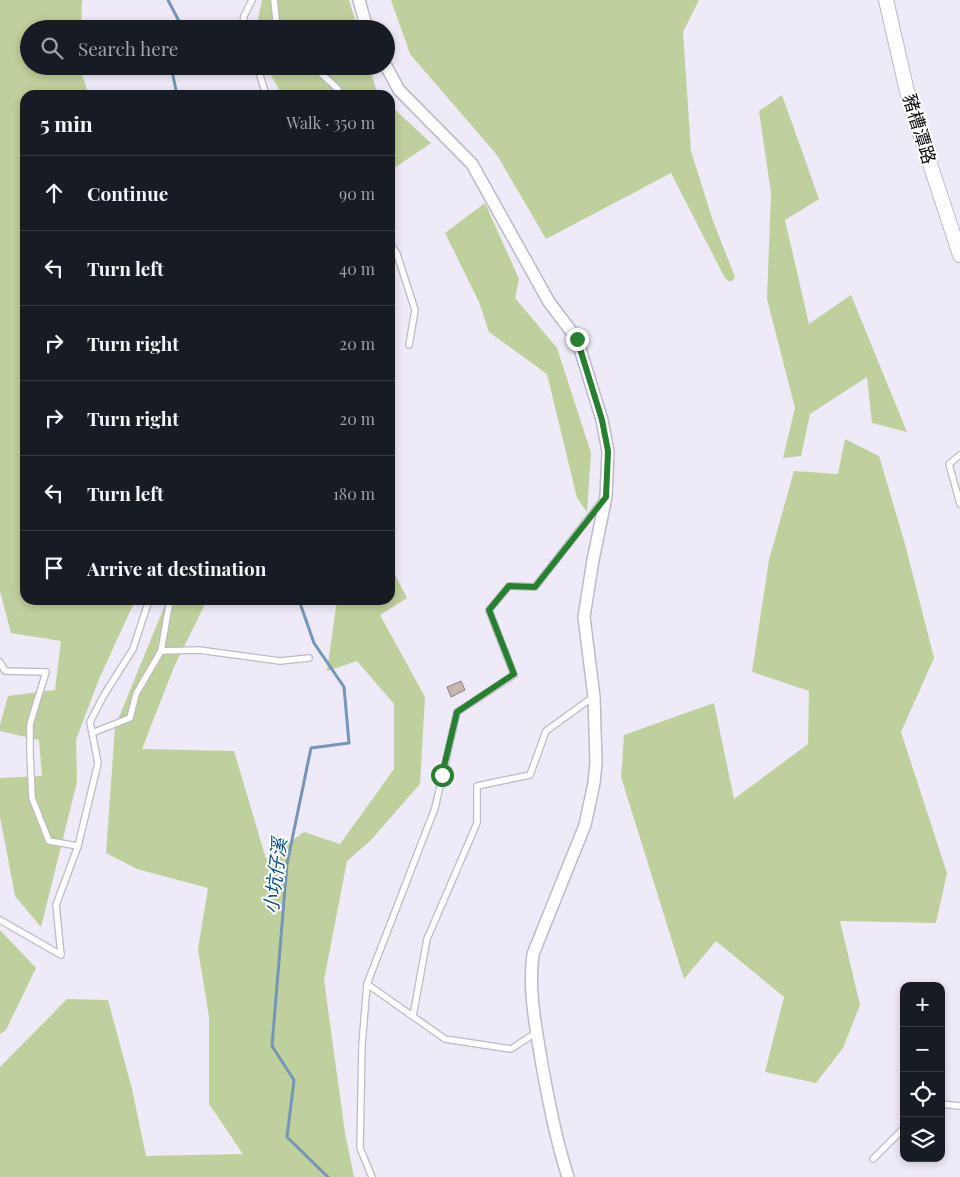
<!DOCTYPE html>
<html lang="en">
<head>
<meta charset="utf-8">
<style>
  :root { --surface:#171b24; --page:#242831; --text:#f1f3f6; --muted:#9ea1a6; --line:#363941 }
  body { margin:0; font-family:"Playfair Display","Noto Sans TC",serif; background:var(--page); color:var(--text) }
  .controls { position:absolute; right:15px; bottom:15px; display:grid; overflow:hidden; border-radius:10px; box-shadow:0 2px 8px #0003 }
  .controls button { width:45px; height:45px; display:grid; place-items:center; padding:0; border:0; border-bottom:1px solid var(--line); background:var(--surface); color:var(--text); font:25px sans-serif }
  .stop { position:absolute; width:15px; height:15px; margin:-11px; border:4px solid #268030; border-radius:50%; background:#fff }
  .stop.end { background:#268030; border-color:#fff; box-shadow:0 1px 5px #0008 }
  .list { margin:0; padding:0; list-style:none }
  h2 { display:flex; justify-content:space-between; align-items:center; height:65px; margin:0; padding:0 20px; font-size:21px }
  h2 small { font-size:16px; font-weight:400; color:var(--muted) }
  .list li { display:grid; grid-template-columns:32px 1fr auto; gap:15px; align-items:center; box-sizing:border-box; height:75px; padding:0 20px; border-top:1px solid var(--line) }
  .list b { display:block; font-size:19px; white-space:nowrap }
  .list em { font-size:16px; font-style:normal; color:var(--muted) }
  .icon { flex:none; width:28px; height:28px; fill:none; stroke:currentColor; stroke-width:2; stroke-linecap:round; stroke-linejoin:round }
  .map { position:relative; flex:none; width:960px; height:1177px; overflow:hidden }
  .search { position:absolute; background:var(--surface); box-shadow:0 2px 8px #0003; left:20px; top:20px; width:375px; height:55px; display:flex; align-items:center; gap:12px; box-sizing:border-box; padding:0 18px; border-radius:28px; color:var(--muted); font-size:19px }
  .panel { position:absolute; background:var(--surface); box-shadow:0 2px 8px #0003; left:20px; top:90px; width:375px; height:515px; border-radius:15px }
  .map>svg:first-child { display:block }
  .green { fill:#bed09b }
  .lines { fill:none; stroke-linecap:round; stroke-linejoin:round }
  .stream { stroke:#7695b7; stroke-width:3 }
  .building { fill:#c4b7b0; stroke:#8e827c }
  .service-casing { stroke:#bdb9c5; stroke-width:8 }
  .minor-casing { stroke:#bdb9c5; stroke-width:14 }
  .tertiary-casing { stroke:#bdb9c5; stroke-width:16 }
  .service { stroke:#fff; stroke-width:5.5 }
  .minor { stroke:#fff; stroke-width:11 }
  .tertiary { stroke:#fff; stroke-width:14 }
  .route { stroke:#268030; stroke-width:6 }
  .labels { text-anchor:middle; stroke-width:4; stroke-linejoin:round; paint-order:stroke }
  .street-label { font-size:18px; fill:#100f13; stroke:#fff }
  .water-label { font-size:19px; font-style:italic; fill:#0a4d85; stroke:#fff }
</style>
</head>
<body>
<div class="map">
<svg width="960" height="1177" viewBox="0 0 960 1177">
  <rect width="100%" height="100%" fill="#eeeaf7"/>
  <g class="green">
    <path d="M0,0h82l-1,29h-52v37h50l10,29h-64v505h112l-5,7 -33,72 -23,61 1,42 -36,145 -26,-31 -15,-79v-39l42,-2 -3,-36 -39,-9v-6l8,-29 47,-6 6,-49 -50,-8 -11,-42z"/>
    <path d="M262,0h87l9,29h-102z"/>
    <path d="M391,0h308l-16,32 8,119 22,70 22,56 -3,4h-3l-4,-3 -54,-105 -125,66 -49,-84 -87,-101z"/>
    <path d="M266,66h103l8,26 3,3h-98z"/>
    <path d="M782,95l37,104 -34,21 24,104 42,-29 56,137 -35,-9 -5,-46 -57,37 -9,42 -18,2 12,-50 -28,-109 4,-106 -12,-82z"/>
    <path d="M390,105l41,38 -41,28z"/>
    <path d="M485,203l34,76 -4,19 42,50 34,105 -4,59 -10,-14 -30,-124 -58,-42 -10,-30 -34,-69z"/>
    <path d="M845,439l34,17 26,88 29,114 -33,74 46,141 -11,50 -96,-2 20,84 -17,43 -27,35 -51,-11 19,-75 -68,-56 -32,38 -63,-202 3,-42 90,-32 20,96 74,-55 1,-53 -57,-19 17,-112 25,-89 44,3z"/>
    <path d="M390,565l17,33 -27,17 45,82 -5,87 -50,57 -23,20 -23,119 21,153 9,44h-354v-110l67,-68 41,1 24,89 14,67 97,-2 -34,-50v-87l-11,-68 10,-61 -71,-19 -31,-16 9,-126 52,-127h40l-33,67 -32,82 92,2 32,108 38,-27 36,12 54,-75v-65l-37,-43 -30,10 10,-71h53z"/>
    <path d="M0,930l36,38 -30,62 -6,4z"/>
  </g>
  <g class="lines">
    <g class="stream">
      <path d="M168,0l14,27 -1,2"/>
      <path d="M171,66l6,29"/>
      <path d="M302,600l-1,6 13,37 30,44 5,56 -38,5 -24,116 -15,182 22,34 -7,57 41,40"/>
    </g>
  </g>
  <path class="building" d="M461,681l4,9 -14,7 -4,-10z"/>
  <g class="lines">
    <defs>
      <g id="service">
        <path d="M274,0l3,29"/>
        <path d="M242,29l2,-13 8,-16"/>
        <path d="M254,66l5,6 7,23"/>
        <path d="M313,66l25,23v6"/>
        <path d="M390,243l7,11 18,56 -6,35"/>
        <path d="M960,455l-11,9 11,40"/>
        <path d="M161,651l38,-1 81,11 29,-3"/>
        <path d="M0,662l5,9 41,1 -16,52v29l2,45 17,43 29,5"/>
        <path d="M92,733l38,-15 6,-24 25,-43 9,-51"/>
        <path d="M0,920l61,35 -5,-50 22,-59 20,-83 -8,-41 14,-27 29,-46 16,-49"/>
        <path d="M367,984l-5,61 -2,103 12,29"/>
        <path d="M413,1016l14,-77 50,-116v-37l53,-11 16,-44 47,-34"/>
        <path d="M537,1032l-26,17 -66,-10 -78,-55 68,-176 22,-96 57,-37 -25,-65 20,-24 26,1 67,-86"/>
        <path d="M941,1104l19,2"/>
        <path d="M873,1159l31,-31"/>
      </g>
      <g id="minor">
        <path d="M359,0l8,29"/>
        <path d="M386,66l13,24 73,74 77,138 28,37 25,81 6,31 -2,46 -13,63 -9,57 10,80 2,66 -2,20 -9,42 -52,129c-5,37 3,74 9,111 7,38 14,75 26,112"/>
      </g>
      <path id="tertiary" d="M886,0l23,100 51,155"/>
    </defs>
    <use href="#service" class="service-casing"/>
    <use href="#minor" class="minor-casing"/>
    <use href="#tertiary" class="tertiary-casing"/>
    <use href="#service" class="service"/>
    <use href="#minor" class="minor"/>
    <use href="#tertiary" class="tertiary"/>
  </g>
  <g class="lines">
    <path class="route" d="M442,775l15,-63 57,-38 -25,-64 20,-24 26,1 71,-90 2,-46 -6,-31 -25,-81"/>
  </g>
  <g class="labels">
    <g class="street-label">
      <text transform="translate(919 129) rotate(73)" y="6">豬槽潭路</text>
    </g>
    <g class="water-label">
      <text transform="translate(275 876) rotate(-83)" y="7">小坑仔溪</text>
    </g>
  </g>
</svg>
<div class="controls">
<button>+</button>
<button>−</button>
<button><svg class="icon" aria-label="locate" viewBox="0 0 24 24"><circle cx="12" cy="12" r="6"/><path d="M12 2v4M12 18v4M2 12h4M18 12h4"/></svg></button>
<button><svg class="icon" aria-label="layers" viewBox="0 0 24 24"><path d="M12 4l9 5-9 5-9-5zM3 14l9 5 9-5"/></svg></button>
</div>
<div class="stop" style="left:442px;top:775px"></div>
<div class="stop end" style="left:577px;top:339px"></div>
<div class="search"><svg class="icon" aria-label="search" viewBox="0 0 24 24"><circle cx="10" cy="10" r="6"/><path d="M15 15l6 6"/></svg>Search here</div>
<section class="panel">
<h2>5 min<small>Walk · 350 m</small></h2>
<ul class="list">
<li><svg class="icon" aria-label="ahead" viewBox="0 0 24 24"><path d="M12 20V5M6 11l6-6 6 6"/></svg><div><b>Continue</b></div><em>90 m</em></li>
<li><svg class="icon" aria-label="left" viewBox="0 0 24 24"><path d="M17 20v-9H6M10 6l-5 5 5 5"/></svg><div><b>Turn left</b></div><em>40 m</em></li>
<li><svg class="icon" aria-label="right" viewBox="0 0 24 24"><path d="M7 20v-9h11M14 6l5 5-5 5"/></svg><div><b>Turn right</b></div><em>20 m</em></li>
<li><svg class="icon" aria-label="right" viewBox="0 0 24 24"><path d="M7 20v-9h11M14 6l5 5-5 5"/></svg><div><b>Turn right</b></div><em>20 m</em></li>
<li><svg class="icon" aria-label="left" viewBox="0 0 24 24"><path d="M17 20v-9H6M10 6l-5 5 5 5"/></svg><div><b>Turn left</b></div><em>180 m</em></li>
<li><svg class="icon" aria-label="arrive" viewBox="0 0 24 24"><path d="M6 21V4h12l-3 4 3 4H6"/></svg><div><b>Arrive at destination</b></div></li>
</ul>
</section>
</div>
</body>
</html>
